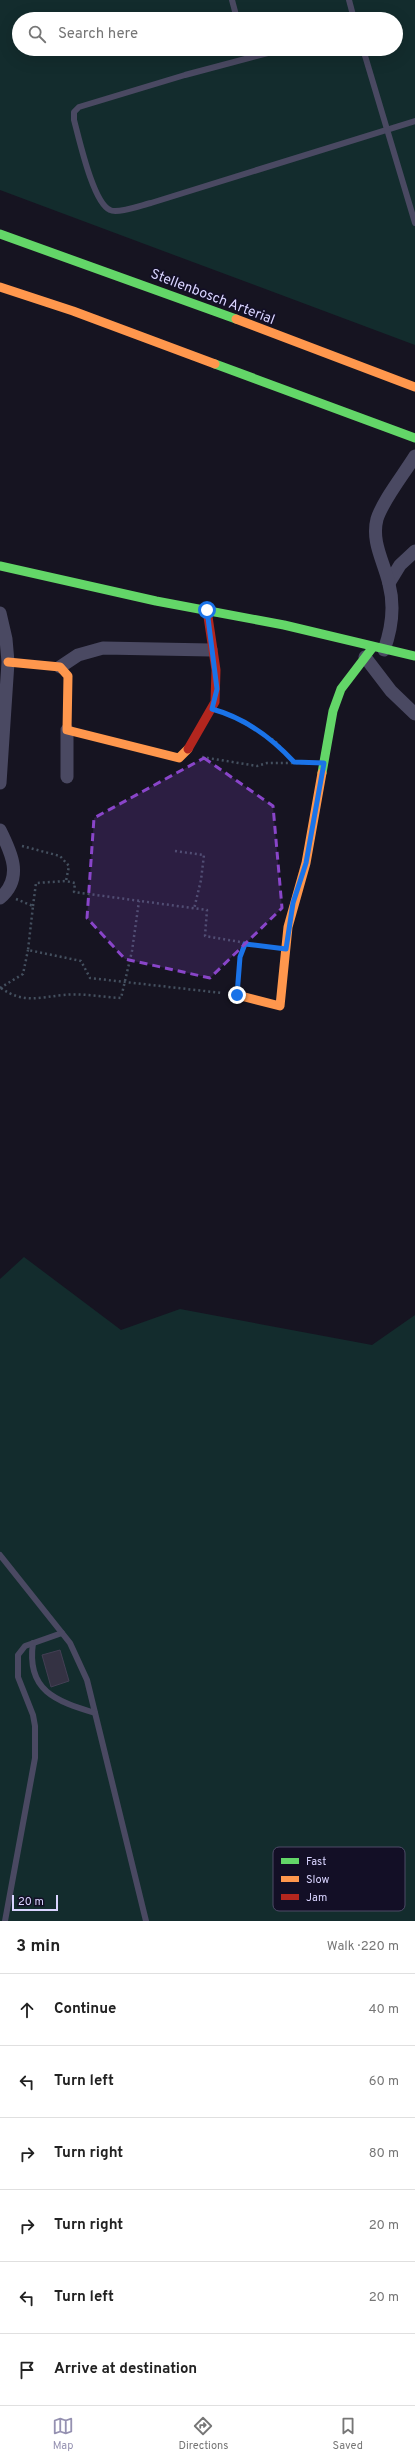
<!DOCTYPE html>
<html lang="en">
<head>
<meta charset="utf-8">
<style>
  :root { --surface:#fff; --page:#f2f2f2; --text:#222; --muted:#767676; --line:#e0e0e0; --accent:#9591b1 }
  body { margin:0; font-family:Overpass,sans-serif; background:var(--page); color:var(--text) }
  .scale { position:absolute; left:12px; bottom:10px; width:46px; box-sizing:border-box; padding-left:4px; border:2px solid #d9d4ff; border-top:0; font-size:11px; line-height:14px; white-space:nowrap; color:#d9d4ff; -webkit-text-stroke:3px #130f26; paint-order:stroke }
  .stop { position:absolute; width:12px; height:12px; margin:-9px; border:3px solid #1a73e8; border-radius:50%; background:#fff }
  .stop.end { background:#1a73e8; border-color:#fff; box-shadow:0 1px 4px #0008 }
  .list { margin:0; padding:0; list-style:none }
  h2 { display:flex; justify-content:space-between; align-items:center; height:52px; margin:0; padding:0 16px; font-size:17px }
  h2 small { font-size:13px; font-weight:400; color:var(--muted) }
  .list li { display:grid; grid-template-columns:26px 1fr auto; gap:12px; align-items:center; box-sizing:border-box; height:72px; padding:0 16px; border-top:1px solid var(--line) }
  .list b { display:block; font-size:15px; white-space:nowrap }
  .list em { font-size:13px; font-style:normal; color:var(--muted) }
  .icon { flex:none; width:22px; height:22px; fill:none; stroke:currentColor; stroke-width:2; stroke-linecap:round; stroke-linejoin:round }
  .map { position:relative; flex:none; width:415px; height:1921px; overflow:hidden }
  .search { position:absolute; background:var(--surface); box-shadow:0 4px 16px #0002; left:12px; right:12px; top:12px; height:44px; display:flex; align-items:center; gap:10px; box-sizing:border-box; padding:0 14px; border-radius:22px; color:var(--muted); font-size:15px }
  .sheet { height:484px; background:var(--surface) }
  nav { display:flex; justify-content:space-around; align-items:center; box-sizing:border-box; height:56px; border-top:1px solid var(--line); background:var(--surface); font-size:11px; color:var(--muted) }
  nav a { display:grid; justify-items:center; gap:2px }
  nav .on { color:var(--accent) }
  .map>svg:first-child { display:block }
  .green { fill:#132c2d; fill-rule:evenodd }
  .building { fill:#343243; stroke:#433f54 }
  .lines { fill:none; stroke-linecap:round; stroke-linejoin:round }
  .path { stroke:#44505f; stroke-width:2.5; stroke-dasharray:2 3; stroke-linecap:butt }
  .lane { stroke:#4a4962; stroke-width:6 }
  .street { stroke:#4a4962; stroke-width:13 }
  .fast { stroke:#63d668; stroke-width:9 }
  .slow { stroke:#ff974d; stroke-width:9 }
  .jam { stroke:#b3261e; stroke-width:9 }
  .route { stroke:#1a73e8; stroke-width:5 }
  .marked { fill:#8945c9; fill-opacity:0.2; stroke:#8945c9; stroke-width:3; stroke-dasharray:8 5; stroke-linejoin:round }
  .labels { text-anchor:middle; stroke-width:3.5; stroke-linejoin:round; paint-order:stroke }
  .street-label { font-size:14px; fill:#d9d4ff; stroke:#130f26 }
  .key { fill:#130f26; stroke:#4e4a67; stroke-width:1 }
  .key-label { font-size:11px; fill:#d9d4ff }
</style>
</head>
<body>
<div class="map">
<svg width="415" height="1921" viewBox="0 0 415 1921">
  <rect width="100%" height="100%" fill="#161421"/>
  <g class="green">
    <path d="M0,0h415v345l-415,-155zM19,19h377v30h-377z"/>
    <path d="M24,1257l97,73 59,-21 192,36 43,-30v606h-415v-642z"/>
  </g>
  <path class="building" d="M60,1650l9,31 -18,6 -9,-32z"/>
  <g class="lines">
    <g class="path">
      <path d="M228,714l47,27 19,21"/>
      <path d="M202,757l55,9 10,-3h41"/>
      <path d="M22,846l38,10 9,10 -3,15 9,2 -1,9 133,18 -2,26 65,11"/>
      <path d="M175,851l29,4 -3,25 -7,29"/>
      <path d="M16,899l17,7 -5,44 53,11 9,17 132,15"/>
      <path d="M33,906l3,-23 30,-2"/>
      <path d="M238,979l2,-22 5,-14"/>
      <path d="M0,988l23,-14 5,-24"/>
      <path d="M1,988c22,16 39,9 63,7 18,-2 38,2 57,3l11,-47 7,-50"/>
    </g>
    <g class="lane">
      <path d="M232,0l5,19"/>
      <path d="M349,0l5,19"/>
      <path d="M246,49l2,9"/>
      <path d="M283,49l-98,26 -106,32 -5,5v8c5,18 19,83 36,90 7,4 32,-5 41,-7l264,-82"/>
      <path d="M363,49l52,174"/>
      <path d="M0,1555l70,88 17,37 59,241"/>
      <path d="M33,1643c-7,48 23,58 62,70"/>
      <path d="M5,1921l30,-163v-32l-2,-11 -15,-38v-22l7,-9 37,-13"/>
    </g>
    <g class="street">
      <path d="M389,583l11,-18 15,-14"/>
      <path d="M0,613l6,26 2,23 -8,121"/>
      <path d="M384,650c8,-22 11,-43 5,-66 -5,-22 -18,-42 -12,-65 6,-19 27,-45 38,-63"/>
      <path d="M365,657l26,34 24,23"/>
      <path d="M60,667l18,-12 25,-7 108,2"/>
      <path d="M67,777v-47"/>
      <path d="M0,830c11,22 24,48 0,68"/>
    </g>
    <g class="fast">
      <path d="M0,234l236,85"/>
      <path d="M215,364l200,74"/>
      <path d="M0,566l156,35 128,24 131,31"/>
      <path d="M322,773l11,-62 8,-22 32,-42"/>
    </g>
    <g class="slow">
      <path d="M0,287l73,24 142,53"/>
      <path d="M236,319l179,68"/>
      <path d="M8,662l52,5 8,9 -1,54 112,28 9,-9"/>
      <path d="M237,995l43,11 8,-79 18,-64 16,-90"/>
    </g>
    <path class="jam" d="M188,749l27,-47 1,-32 -9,-60"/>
  </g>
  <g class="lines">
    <path class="route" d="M207,610l10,79 -5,20c33,9 59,28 82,53l30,1 -18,100 -13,40 -7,46 -41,-5 -5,13 -3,38"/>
  </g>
  <path class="marked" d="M204,758l69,48 9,102 -72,70 -85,-19 -38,-41 7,-100z"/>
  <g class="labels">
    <g class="street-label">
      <text transform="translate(213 296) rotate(21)" y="5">Stellenbosch Arterial</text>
    </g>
  </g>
  <rect x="273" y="1847" width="132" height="64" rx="6" class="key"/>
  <rect x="281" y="1858" width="18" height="6" fill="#63d668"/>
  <rect x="281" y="1876" width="18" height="6" fill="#ff974d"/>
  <rect x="281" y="1894" width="18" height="6" fill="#b3261e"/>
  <g class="key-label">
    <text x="306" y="1865">Fast</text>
    <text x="306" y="1883">Slow</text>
    <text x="306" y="1901">Jam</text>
  </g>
</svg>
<div class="scale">20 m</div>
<div class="stop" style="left:207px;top:610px"></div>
<div class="stop end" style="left:237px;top:995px"></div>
<div class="search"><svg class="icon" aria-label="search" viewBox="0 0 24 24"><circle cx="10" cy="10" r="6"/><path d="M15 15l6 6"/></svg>Search here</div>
</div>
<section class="sheet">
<h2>3 min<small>Walk · 220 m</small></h2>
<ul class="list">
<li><svg class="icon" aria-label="ahead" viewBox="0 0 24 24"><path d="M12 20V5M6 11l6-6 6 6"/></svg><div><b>Continue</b></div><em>40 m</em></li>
<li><svg class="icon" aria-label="left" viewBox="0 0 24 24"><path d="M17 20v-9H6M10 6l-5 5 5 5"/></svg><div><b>Turn left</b></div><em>60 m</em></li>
<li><svg class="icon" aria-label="right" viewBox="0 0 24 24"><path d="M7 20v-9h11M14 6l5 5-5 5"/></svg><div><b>Turn right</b></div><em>80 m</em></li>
<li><svg class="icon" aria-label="right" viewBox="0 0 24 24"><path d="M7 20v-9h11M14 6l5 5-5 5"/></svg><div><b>Turn right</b></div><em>20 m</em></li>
<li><svg class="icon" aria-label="left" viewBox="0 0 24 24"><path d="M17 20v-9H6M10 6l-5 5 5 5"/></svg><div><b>Turn left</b></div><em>20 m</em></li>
<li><svg class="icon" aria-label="arrive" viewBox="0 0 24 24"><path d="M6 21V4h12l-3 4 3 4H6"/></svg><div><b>Arrive at destination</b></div></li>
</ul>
</section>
<nav>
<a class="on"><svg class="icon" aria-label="map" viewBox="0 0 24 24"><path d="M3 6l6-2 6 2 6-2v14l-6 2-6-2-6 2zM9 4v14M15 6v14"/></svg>Map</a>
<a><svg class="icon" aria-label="directions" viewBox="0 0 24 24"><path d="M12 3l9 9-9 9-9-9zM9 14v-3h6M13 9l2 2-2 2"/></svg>Directions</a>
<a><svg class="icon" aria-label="saved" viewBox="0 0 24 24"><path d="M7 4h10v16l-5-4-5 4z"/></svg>Saved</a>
</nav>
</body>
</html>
